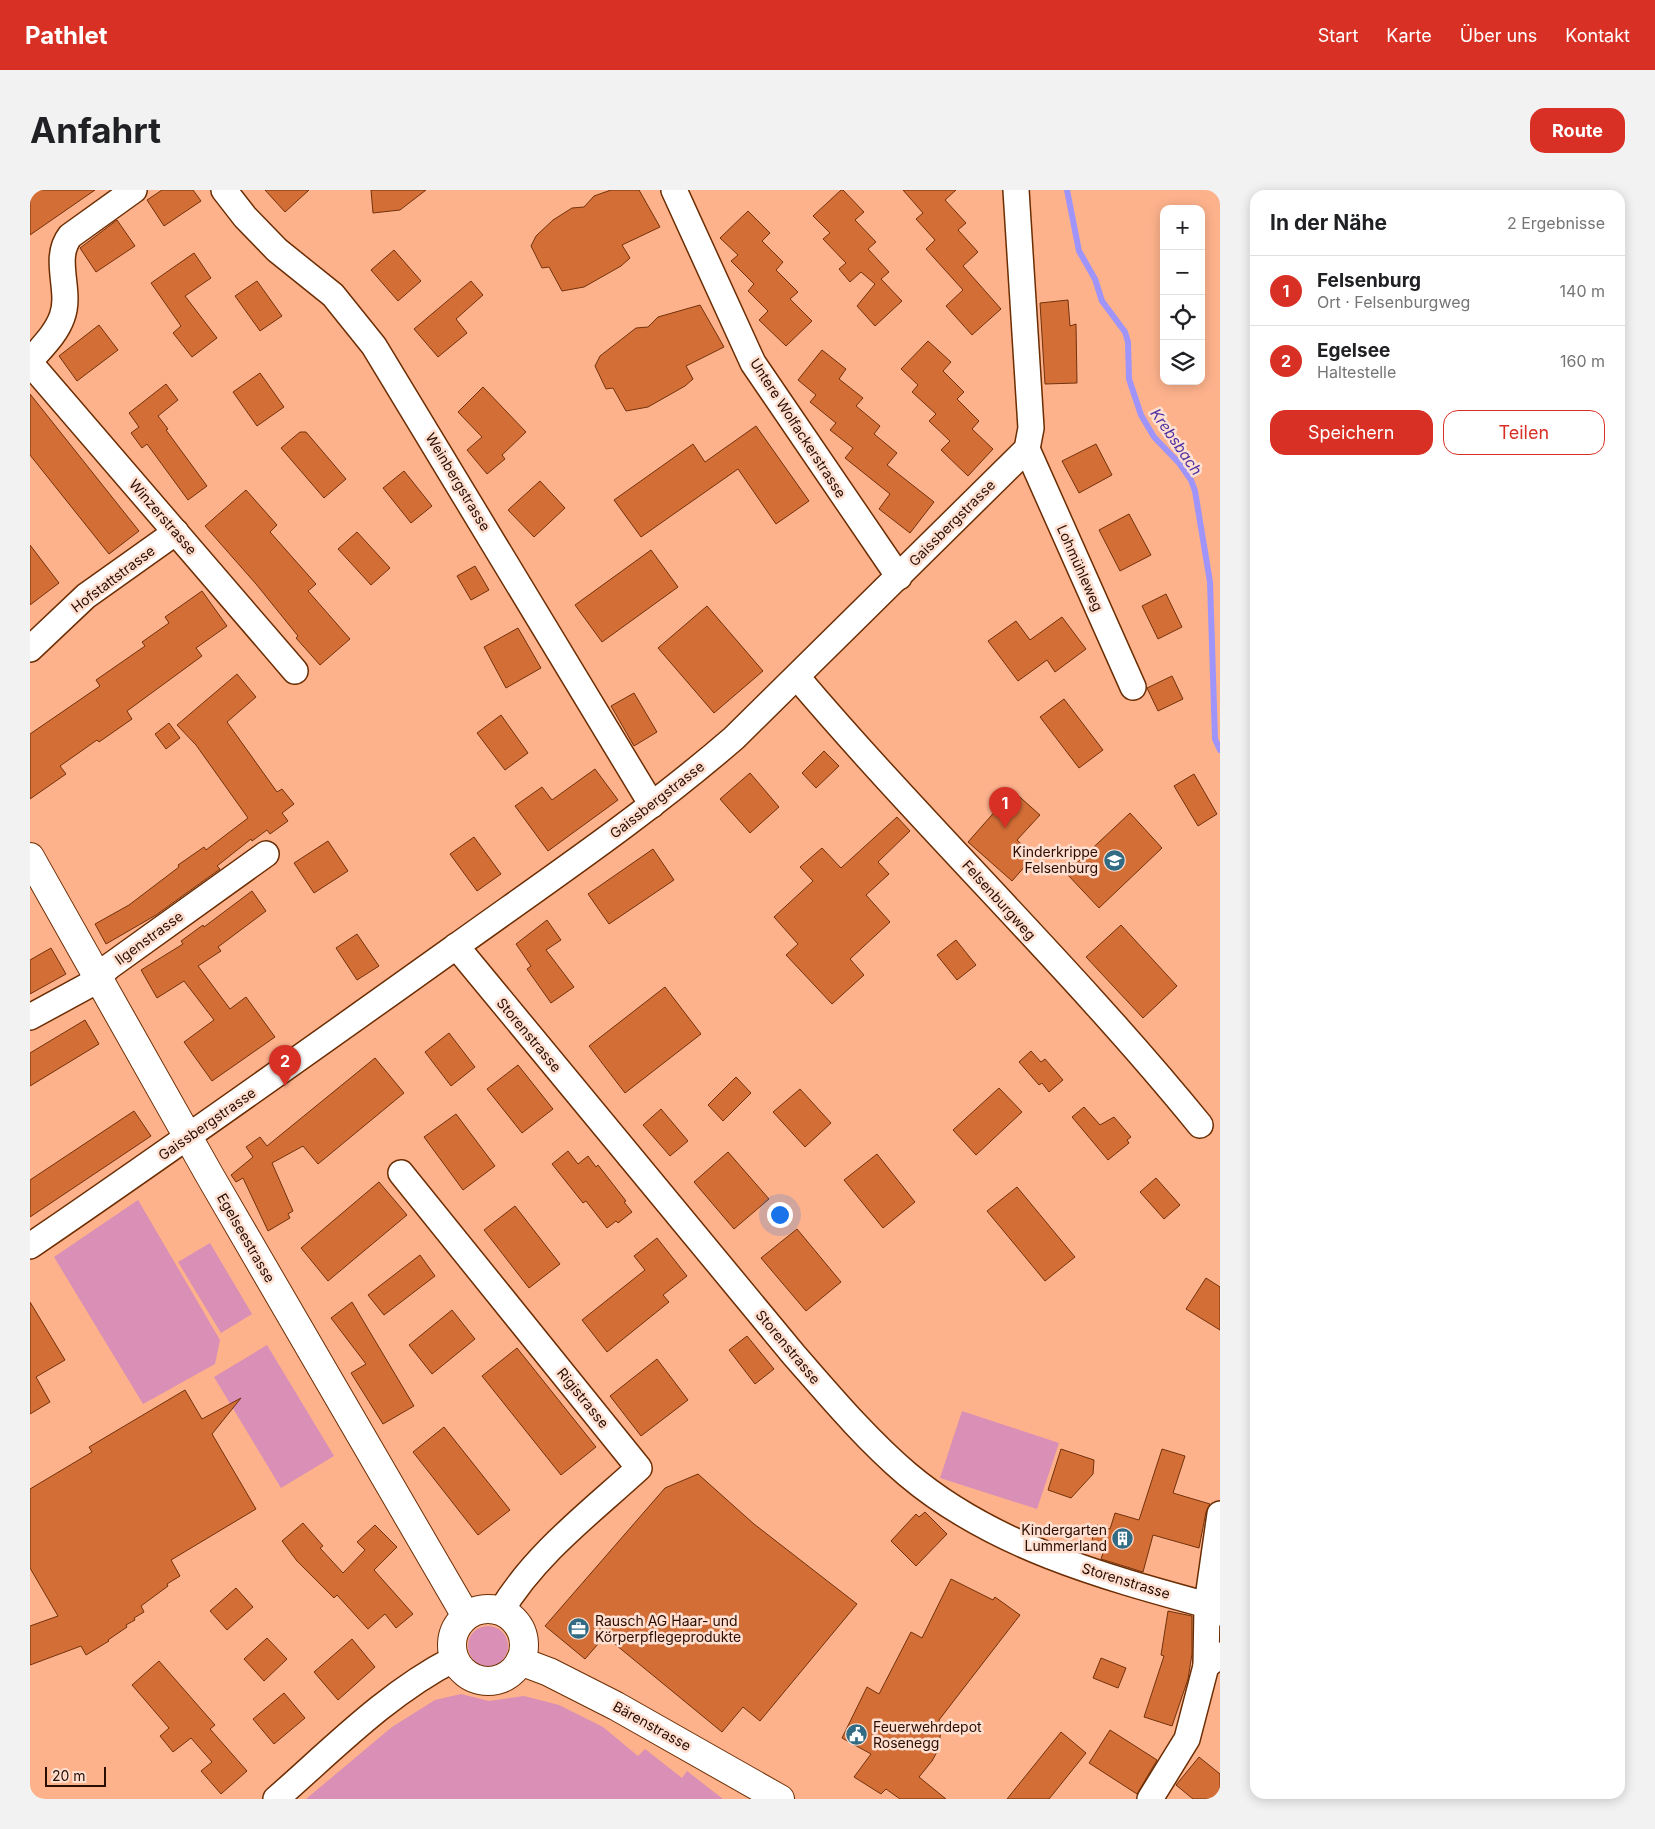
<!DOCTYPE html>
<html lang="de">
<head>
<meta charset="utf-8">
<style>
  :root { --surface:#fff; --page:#f2f2f2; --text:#202124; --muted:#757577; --line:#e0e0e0; --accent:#d93025 }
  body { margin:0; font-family:Inter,sans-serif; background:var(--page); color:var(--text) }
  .controls { position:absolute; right:15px; top:15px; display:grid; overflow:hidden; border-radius:10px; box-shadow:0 2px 12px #0003 }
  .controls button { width:45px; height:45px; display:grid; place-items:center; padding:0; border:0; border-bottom:1px solid var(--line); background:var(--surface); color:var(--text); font:25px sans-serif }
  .scale { position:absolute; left:15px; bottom:12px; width:61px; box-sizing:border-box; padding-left:5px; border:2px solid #290e02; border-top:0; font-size:14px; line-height:18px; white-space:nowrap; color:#290e02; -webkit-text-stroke:4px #ffdfd0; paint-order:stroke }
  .you { position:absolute; left:749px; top:1024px; width:18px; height:18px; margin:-12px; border:4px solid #fff; border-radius:50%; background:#1a73e8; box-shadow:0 0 0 8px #1a73e833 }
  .badge { display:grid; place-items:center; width:32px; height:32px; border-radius:50%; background:var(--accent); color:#fff; font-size:16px; font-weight:700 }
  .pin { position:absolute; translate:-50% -41px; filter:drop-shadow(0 1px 2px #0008) }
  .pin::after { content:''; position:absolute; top:26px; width:18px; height:15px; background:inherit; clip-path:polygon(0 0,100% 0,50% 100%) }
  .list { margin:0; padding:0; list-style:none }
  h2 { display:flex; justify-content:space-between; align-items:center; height:65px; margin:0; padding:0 20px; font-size:21px }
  h2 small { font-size:16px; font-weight:400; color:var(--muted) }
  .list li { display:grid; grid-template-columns:32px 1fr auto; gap:15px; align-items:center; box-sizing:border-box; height:70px; padding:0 20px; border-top:1px solid var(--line) }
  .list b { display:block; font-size:19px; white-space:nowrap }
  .list p { margin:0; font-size:16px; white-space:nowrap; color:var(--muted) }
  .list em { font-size:16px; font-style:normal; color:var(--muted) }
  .actions { display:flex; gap:10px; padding:15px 20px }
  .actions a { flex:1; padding:11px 0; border:1px solid var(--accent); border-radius:15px; text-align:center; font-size:18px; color:var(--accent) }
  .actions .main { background:var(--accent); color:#fff }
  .icon { flex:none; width:28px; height:28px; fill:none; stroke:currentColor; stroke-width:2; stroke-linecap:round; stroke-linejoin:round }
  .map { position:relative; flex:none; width:1190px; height:1609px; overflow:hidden; border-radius:15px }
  header { display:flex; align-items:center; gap:30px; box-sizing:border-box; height:70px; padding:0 25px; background:var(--accent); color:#fff }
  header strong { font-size:24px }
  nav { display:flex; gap:28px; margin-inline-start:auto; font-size:18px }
  .intro { display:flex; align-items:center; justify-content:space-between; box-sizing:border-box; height:120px; padding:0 30px }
  h1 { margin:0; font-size:35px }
  .button { padding:12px 22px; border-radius:15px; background:var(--accent); color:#fff; font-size:18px; font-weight:700 }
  main { display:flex; gap:30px; padding:0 30px }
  aside { flex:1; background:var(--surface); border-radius:15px; box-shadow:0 2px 12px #0003 }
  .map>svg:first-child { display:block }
  .green { fill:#d98fb6 }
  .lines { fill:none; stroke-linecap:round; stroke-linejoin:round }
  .stream { stroke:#9f94f9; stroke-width:6 }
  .building { fill:#d36e37; stroke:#72320b }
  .minor-casing { stroke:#6c2d03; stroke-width:28 }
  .secondary-casing { stroke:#6c2d03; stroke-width:30 }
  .minor { stroke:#fff; stroke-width:25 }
  .secondary { stroke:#fff; stroke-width:28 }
  .labels { text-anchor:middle; stroke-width:5; stroke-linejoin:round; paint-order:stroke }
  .street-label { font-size:14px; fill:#290e02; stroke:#ffdfd0 }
  .poi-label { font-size:14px; fill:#290e02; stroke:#ffdfd0; text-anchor:end }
  .water-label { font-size:15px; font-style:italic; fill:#4b30a3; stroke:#ffdfd0 }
</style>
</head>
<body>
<header>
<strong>Pathlet</strong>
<nav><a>Start</a><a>Karte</a><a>Über uns</a><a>Kontakt</a></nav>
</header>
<div class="intro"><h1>Anfahrt</h1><a class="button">Route</a></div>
<main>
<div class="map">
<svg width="1190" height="1609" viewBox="0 0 1190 1609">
  <rect width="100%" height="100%" fill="#fdb28c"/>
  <g class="green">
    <path d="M108,1010l82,140 -5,24 -72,40 -89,-147z"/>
    <path d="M180,1053l42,71 -31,19 -43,-71z"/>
    <path d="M237,1155l67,111 -53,32 -67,-111z"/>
    <path d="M932,1221l97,32 -22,66 -97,-31z"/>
    <circle cx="458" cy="1456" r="20"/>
    <path d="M431,1504l28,7 35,-5 35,9 44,22 35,29 7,-7 37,29 5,-7 36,28h-417l86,-72 43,-27z"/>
  </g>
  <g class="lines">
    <path class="stream" d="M1037,0l12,61 16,28 7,22 23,31 3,10 1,37 12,36 13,22 25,26 12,17 4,11 15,91 5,157 5,11"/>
  </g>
  <g class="building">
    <path d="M0,0h65l-65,45z"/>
    <path d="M132,0h31l8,11 -37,25 -17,-26z"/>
    <path d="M235,0h44l-24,22z"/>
    <path d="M341,0h55l-26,20 -27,3z"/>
    <path d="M581,0h28l21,37 -38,18 8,13 -9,8 -37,21 -22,4 -13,-24 -7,1 -11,-22 5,-10 17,-16 19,-12 12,-1 10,-11z"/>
    <path d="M811,0h2l21,22 -9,8 21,22 -8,7 21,23 -8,7 21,22 -27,25 -18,-20 18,-22 -14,-12 -11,10 -11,-13 7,-6 -23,-24 7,-6 -17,-17z"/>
    <path d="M873,0h53l-11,10 21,23 -8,7 20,22 -15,14 38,43 -29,26 -26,-29 17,-16 -37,-41 9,-9 -19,-21 7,-6z"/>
    <path d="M718,21l22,22 -8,8 21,21 -7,8 22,22 -8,7 22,22 -26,25 -27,-26 9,-9 -20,-20 6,-7 -23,-23 7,-6 -18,-17z"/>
    <path d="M87,30l18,26 -39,26 -16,-24z"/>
    <path d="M364,60l27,31 -23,20 -27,-31z"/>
    <path d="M164,63l17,25 -26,18 32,42 -25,19 -19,-24 8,-7 -30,-43z"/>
    <path d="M227,91l25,35 -22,15 -25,-35z"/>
    <path d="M441,91l12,14 -27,24 11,14 -29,24 -24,-28z"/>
    <path d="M1038,110l2,26 6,-2 1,59 -32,1 -5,-81z"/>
    <path d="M670,115l24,42 -38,19 7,13 -8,7 -37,21 -22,4 -13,-23 -7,1 -11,-23 5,-10 36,-28 12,-1 10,-10z"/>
    <path d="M69,135l19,25 -41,31 -18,-25z"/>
    <path d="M898,151l23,21 -8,9 21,21 -7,7 22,22 -7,8 21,20 -25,27 -27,-26 9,-9 -21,-20 7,-7 -24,-22 6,-7 -17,-16z"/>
    <path d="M792,160l24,19 -7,10 24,19 -7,8 24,20 -6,8 23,19 -10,12 47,37 -24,31 -31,-24 11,-15 -45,-36 8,-10 -23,-18 6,-7 -26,-21 6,-7 -18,-15z"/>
    <path d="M230,183l24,34 -27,19 -24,-34z"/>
    <path d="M136,194l12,16 -20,16 10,13 -2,1 41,56 -19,14 -41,-56 -5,4 -11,-15 8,-6 -10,-14z"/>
    <path d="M453,197l43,45 -24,23 3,4 -18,15 -20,-24 15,-13 -24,-25z"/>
    <path d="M0,204l109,137 -30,23 -79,-99z"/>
    <path d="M726,236l53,75 -33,23 -38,-55 -97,68 -27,-37 79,-56 12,18z"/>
    <path d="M270,242h6l40,47 -22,19 -43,-50z"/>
    <path d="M1066,254l16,31 -33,18 -17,-32z"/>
    <path d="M374,281l28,35 -21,17 -28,-35z"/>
    <path d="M510,291l25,27 -31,29 -26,-27z"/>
    <path d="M216,300l31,35 -7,7 46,52 -8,7 42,48 -30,26 -24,-27 2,-2 -42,-52 -51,-58z"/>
    <path d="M1099,324l22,41 -31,16 -21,-41z"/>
    <path d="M327,342l33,36 -19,17 -33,-36z"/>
    <path d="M0,355l29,38 -29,22z"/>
    <path d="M621,360l27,37 -76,55 -27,-37z"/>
    <path d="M445,376l14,24 -18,10 -14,-24z"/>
    <path d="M172,401l25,35 -31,22 6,8 -75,55 5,8 -33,23 -2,-2 -37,26 6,8 -36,25v-65l70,-48 -4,-6 49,-34 -3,-4 27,-19 -4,-6z"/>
    <path d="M1136,404l16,33 -24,12 -16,-33z"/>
    <path d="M677,416l56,65 -49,42 -56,-65z"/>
    <path d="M1032,427l24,32 -31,23 -8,-12 -29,21 -30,-40 28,-20 14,19z"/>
    <path d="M488,438l23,40 -35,20 -22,-41z"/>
    <path d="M207,484l19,23 -29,25 50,70 5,-3 12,15 -12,9 6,8 -18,13 -3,-4 -15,11 -1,-2 -34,27 3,3 -64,46 -50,29 -11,-20 34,-19 50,-38 -1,-2 26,-18 2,3 42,-32 -52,-73 -19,-20z"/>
    <path d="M1142,486l11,23 -25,12 -11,-23z"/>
    <path d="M604,503l23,39 -23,14 -23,-40z"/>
    <path d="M1034,509l39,51 -24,18 -39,-51z"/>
    <path d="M471,525l27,38 -23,17 -28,-37z"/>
    <path d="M139,533l11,15 -14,11 -11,-15z"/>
    <path d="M794,561l15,15 -23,22 -14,-15z"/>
    <path d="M565,579l23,31 -70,51 -33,-45 27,-19 10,13z"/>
    <path d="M720,583l29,34 -29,26 -30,-34z"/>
    <path d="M1164,584l23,40 -19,12 -24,-40z"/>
    <path d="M983,601l27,24 -23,25 17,16 -22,25 -44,-39z"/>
    <path d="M1100,623l32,35 -63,60 -33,-35z"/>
    <path d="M867,627l13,14 -32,31 11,12 -23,21 24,27 -40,37 14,16 -32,29 -46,-49 12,-11 -24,-27 39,-36 -13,-14 22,-19 19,20z"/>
    <path d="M444,647l27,37 -24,17 -27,-37z"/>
    <path d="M298,651l20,30 -34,22 -20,-30z"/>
    <path d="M623,659l21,31 -65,44 -21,-30z"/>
    <path d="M222,701l14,20 -48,36 3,4 -23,15 32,43 16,-12 29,40 -63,44 -28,-39 30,-22 -30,-39 -27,17 -16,-28 42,-26 -2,-3 22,-16 1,2z"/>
    <path d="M517,730l14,20 -15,10 28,37 -23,16 -24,-34 4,-3 -15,-22z"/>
    <path d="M1091,735l56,61 -34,32 -57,-61z"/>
    <path d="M327,744l22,32 -22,14 -21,-32z"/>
    <path d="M926,750l20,25 -19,15 -20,-25z"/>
    <path d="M21,758l15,26 -36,20v-34z"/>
    <path d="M635,797l36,47 -76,59 -36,-47z"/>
    <path d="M55,830l14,24 -69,42v-33z"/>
    <path d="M419,843l26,34 -24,19 -26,-34z"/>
    <path d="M1001,861l10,11 4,-3 18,21 -14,12 -7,-9 -3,2 -20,-23z"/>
    <path d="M345,868l29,35 -86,71 -15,-18 -31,17 21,48 -5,3 2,4 -22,13 -25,-53 -7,4 -5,-7 22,-18 -7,-10 14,-10 7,9z"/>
    <path d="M488,875l35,44 -31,24 -35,-44z"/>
    <path d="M706,887l15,16 -28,28 -15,-16z"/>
    <path d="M969,898l23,24 -46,43 -23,-25z"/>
    <path d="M770,899l31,34 -26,24 -32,-35z"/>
    <path d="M1054,917l16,18 14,-8 17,20 -4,3 2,3 -21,17 -36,-43z"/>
    <path d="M631,919l27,32 -18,15 -27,-31z"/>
    <path d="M104,921l17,25 -121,81v-37z"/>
    <path d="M426,924l39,52 -32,24 -39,-53z"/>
    <path d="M538,961l10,13 10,-8 8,11 2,-2 28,36 -2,1 8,10 -14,11 -2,-2 -9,7 -21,-27 -3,2 -31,-39z"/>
    <path d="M698,962l41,47 -35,30 -40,-47z"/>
    <path d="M847,964l38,48 -32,26 -39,-48z"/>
    <path d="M1126,988l24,27 -16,14 -24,-27z"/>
    <path d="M349,992l28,33 -79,66 -27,-33z"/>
    <path d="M987,997l58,70 -30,24 -58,-70z"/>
    <path d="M485,1016l45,58 -31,24 -45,-58z"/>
    <path d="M767,1039l44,53 -35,29 -45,-53z"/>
    <path d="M627,1048l30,38 -24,19 6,7 -62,50 -25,-32 63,-50 -11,-14z"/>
    <path d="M390,1065l15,21 -51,39 -16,-20z"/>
    <path d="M1176,1088l14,9v43l-34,-21z"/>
    <path d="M0,1112l35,58 -29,17 14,25 -20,12z"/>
    <path d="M322,1112l62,104 -31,18 -32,-51 15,-9 -35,-46z"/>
    <path d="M422,1120l23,29 -43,35 -23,-29z"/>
    <path d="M717,1146l27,33 -19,15 -26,-34z"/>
    <path d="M487,1158l79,99 -35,28 -79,-99z"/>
    <path d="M627,1169l31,41 -47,36 -31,-40z"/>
    <path d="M155,1200l17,29 39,-21 -29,36 44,75 -85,51 9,16 -13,8 1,2 -27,20 3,6 -10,6 1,2 -9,5 1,2 -19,13 1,1 -23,14 -5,-9 -51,19v-39l28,-10 -28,-48v-79l62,-37 -3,-5z"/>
    <path d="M414,1237l66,83 -32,25 -65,-83z"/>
    <path d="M1031,1259l33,11 -1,14 -22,24 -23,-8z"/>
    <path d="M1132,1259l23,7 -12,37 37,11 -4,8 -7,36 -46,-13 -10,37 -42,-13 3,-9 -14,-4 7,-21 13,4 5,-16 24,7z"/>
    <path d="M668,1284l56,50 103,80 -97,117 -17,-14 -21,25 -117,-96 -20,23 -40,-33 120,-138z"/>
    <path d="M895,1322l22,22 -31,32 -25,-25 25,-27 3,3z"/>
    <path d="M273,1333l20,23 -3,2 23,25 22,-23 -8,-8 18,-17 22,22 -23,23 39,44 -17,14 -11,-14 -17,15 -31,-34 -3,3 -37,-37 -15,-20z"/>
    <path d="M921,1389l42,21 2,-3 25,18 -81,105 2,11 -3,19 -6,11 -13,16 27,22h-46l-14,-10 -5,5 -27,-17 17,-23 -29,-16 25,-51 12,7 32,-62 11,6z"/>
    <path d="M206,1398l17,19 -26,23 -17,-19z"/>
    <path d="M1138,1421l24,5v38l-4,25 -16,47 -28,-9 20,-61 -3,-1z"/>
    <path d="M237,1448l20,21 -23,22 -20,-22z"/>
    <path d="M322,1449l23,28 -37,33 -24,-28z"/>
    <path d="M1071,1468l25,10 -8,20 -25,-10z"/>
    <path d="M129,1471l56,64 -5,4 37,42 -26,23 -20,-23 11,-9 -21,-24 -18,14 -13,-16 9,-8 -37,-43z"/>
    <path d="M254,1503l21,25 -31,26 -21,-25z"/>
    <path d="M1080,1540l47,30 -20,34 -48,-31z"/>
    <path d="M1031,1542l25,21 -37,46h-42z"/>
    <path d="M1169,1567l21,17v19l-5,6h-22l-17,-14z"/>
  </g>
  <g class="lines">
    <defs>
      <g id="minor">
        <path d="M194,0l21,27 32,33 56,45 41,51 278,459"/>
        <path d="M644,0l79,173 146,214"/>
        <path d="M0,171c12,-14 26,-27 32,-44 10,-26 -10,-58 8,-81l64,-46"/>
        <path d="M0,173l265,308"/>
        <path d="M997,259l106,238"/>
        <path d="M0,459l56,-53 90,-64"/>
        <path d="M767,487c130,153 276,292 403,448"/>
        <path d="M426,756l338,409c36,41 71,83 113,119 85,72 194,102 300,131l13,8"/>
        <path d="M0,827l57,-31 23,-20 156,-112"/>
        <path d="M371,983l238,295c-48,44 -104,86 -138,143"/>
        <path d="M0,1056c142,-97 281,-196 421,-296 96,-69 194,-135 283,-212l293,-289 4,-21 -15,-238"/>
        <path d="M1176,1476l1,-61 13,-91"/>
        <path d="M246,1609c56,-49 111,-106 178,-140"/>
        <path d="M1120,1609l37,-60 19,-73 14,-11"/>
      </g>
      <g id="secondary">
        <path d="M0,667l180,319 256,440"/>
        <circle cx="458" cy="1455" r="36"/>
        <path d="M490,1471l29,11 67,34 164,93"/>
      </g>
    </defs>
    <use href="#minor" class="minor-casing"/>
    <use href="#secondary" class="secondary-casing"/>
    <use href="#minor" class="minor"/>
    <use href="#secondary" class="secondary"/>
  </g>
  <defs>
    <symbol id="school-disc" viewBox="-11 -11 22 22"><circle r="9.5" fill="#316c84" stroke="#ffdfd0"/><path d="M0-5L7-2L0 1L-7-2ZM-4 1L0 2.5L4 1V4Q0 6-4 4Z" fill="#fff"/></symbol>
    <symbol id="building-disc" viewBox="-11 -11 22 22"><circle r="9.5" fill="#316c84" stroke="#ffdfd0"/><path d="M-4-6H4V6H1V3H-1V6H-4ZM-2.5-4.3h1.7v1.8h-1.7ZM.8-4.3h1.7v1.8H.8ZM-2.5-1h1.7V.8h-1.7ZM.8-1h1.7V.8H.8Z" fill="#fff"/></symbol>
    <symbol id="office-disc" viewBox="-11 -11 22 22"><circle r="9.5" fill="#316c84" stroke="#ffdfd0"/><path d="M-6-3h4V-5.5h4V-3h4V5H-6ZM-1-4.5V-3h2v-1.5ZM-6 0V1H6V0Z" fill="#fff"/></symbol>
    <symbol id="civic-disc" viewBox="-11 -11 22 22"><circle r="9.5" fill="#316c84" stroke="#ffdfd0"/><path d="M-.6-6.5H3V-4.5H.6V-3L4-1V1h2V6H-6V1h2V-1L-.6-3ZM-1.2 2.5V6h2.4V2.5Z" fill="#fff"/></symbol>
  </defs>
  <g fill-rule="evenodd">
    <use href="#school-disc" x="1072" y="658" width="25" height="25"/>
    <use href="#building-disc" x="1080" y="1336" width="25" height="25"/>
    <use href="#office-disc" x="536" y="1426" width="25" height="25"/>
    <use href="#civic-disc" x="814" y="1532" width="25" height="25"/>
  </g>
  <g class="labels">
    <g class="street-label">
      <text transform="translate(768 238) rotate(57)" y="5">Untere Wolfackerstrasse</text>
      <text transform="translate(428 292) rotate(59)" y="5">Weinbergstrasse</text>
      <text transform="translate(133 327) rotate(49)" y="5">Winzerstrasse</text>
      <text transform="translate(922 333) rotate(-45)" y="5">Gaissbergstrasse</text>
      <text transform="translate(1050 378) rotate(66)" y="5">Lohmühleweg</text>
      <text transform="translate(83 389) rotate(-37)" y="5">Hofstattstrasse</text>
      <text transform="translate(627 610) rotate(-38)" y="5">Gaissbergstrasse</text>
      <text transform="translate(969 710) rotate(48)" y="5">Felsenburgweg</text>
      <text transform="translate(119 748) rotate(-36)" y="5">Ilgenstrasse</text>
      <text transform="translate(499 845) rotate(50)" y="5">Storenstrasse</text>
      <text transform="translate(177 934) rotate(-35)" y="5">Gaissbergstrasse</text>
      <text transform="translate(216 1048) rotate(60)" y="5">Egelseestrasse</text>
      <text transform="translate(758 1157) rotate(50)" y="5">Storenstrasse</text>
      <text transform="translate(553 1208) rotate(51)" y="5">Rigistrasse</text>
      <text transform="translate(1096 1391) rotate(17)" y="5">Storenstrasse</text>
      <text transform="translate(622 1536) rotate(29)" y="5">Bärenstrasse</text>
    </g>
    <g class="poi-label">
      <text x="1068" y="667">Kinderkrippe<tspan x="1068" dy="16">Felsenburg</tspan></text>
      <text x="1077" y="1345">Kindergarten<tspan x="1077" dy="16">Lummerland</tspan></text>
      <text x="565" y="1436" text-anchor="start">Rausch AG Haar- und<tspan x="565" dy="16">Körperpflegeprodukte</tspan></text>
      <text x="843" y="1542" text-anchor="start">Feuerwehrdepot<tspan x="843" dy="16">Rosenegg</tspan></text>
    </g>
    <g class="water-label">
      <text transform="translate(1146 252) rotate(55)" y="5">Krebsbach</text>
    </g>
  </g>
</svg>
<div class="controls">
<button>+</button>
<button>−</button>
<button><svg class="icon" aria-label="locate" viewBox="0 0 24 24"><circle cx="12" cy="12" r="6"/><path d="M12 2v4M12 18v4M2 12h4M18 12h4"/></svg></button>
<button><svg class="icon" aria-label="layers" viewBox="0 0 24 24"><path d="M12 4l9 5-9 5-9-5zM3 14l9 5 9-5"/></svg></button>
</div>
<div class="scale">20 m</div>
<div class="you"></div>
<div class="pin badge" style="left:975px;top:638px">1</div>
<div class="pin badge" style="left:255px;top:896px">2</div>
</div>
<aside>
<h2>In der Nähe<small>2 Ergebnisse</small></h2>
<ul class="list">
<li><span class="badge">1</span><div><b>Felsenburg</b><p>Ort · Felsenburgweg</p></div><em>140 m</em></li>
<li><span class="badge">2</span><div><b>Egelsee</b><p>Haltestelle</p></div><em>160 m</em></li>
</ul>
<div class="actions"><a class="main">Speichern</a><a>Teilen</a></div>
</aside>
</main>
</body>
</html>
